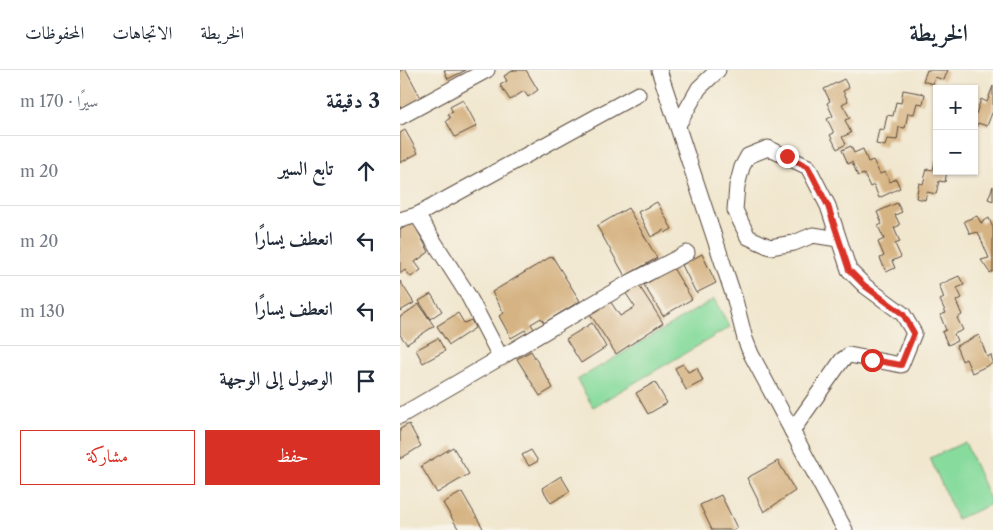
<!DOCTYPE html>
<html lang="ar">
<head>
<meta charset="utf-8">
<style>
  :root { --surface:#fff; --page:#f2f2f3; --text:#1f2937; --muted:#747a83; --line:#e0e1e3; --accent:#d93025 }
  body { margin:0; font-family:"Libre Caslon Text",Amiri,serif; background:var(--page); color:var(--text); direction:rtl }
  .controls { position:absolute; right:15px; top:15px; display:grid; overflow:hidden; border-radius:0px; box-shadow:0 1px 4px #0004 }
  .controls button { width:45px; height:45px; display:grid; place-items:center; padding:0; border:0; border-bottom:1px solid var(--line); background:var(--surface); color:var(--text); font:25px sans-serif }
  .stop { position:absolute; width:15px; height:15px; margin:-11px; border:4px solid #d93025; border-radius:50%; background:#fff }
  .stop.end { background:#d93025; border-color:#fff; box-shadow:0 1px 5px #0008 }
  .list { margin:0; padding:0; list-style:none }
  h2 { display:flex; justify-content:space-between; align-items:center; height:65px; margin:0; padding:0 20px; font-size:21px }
  h2 small { font-size:16px; font-weight:400; color:var(--muted) }
  .list li { display:grid; grid-template-columns:32px 1fr auto; gap:15px; align-items:center; box-sizing:border-box; height:70px; padding:0 20px; border-top:1px solid var(--line) }
  .list b { display:block; font-size:19px; white-space:nowrap }
  .list em { font-size:16px; font-style:normal; color:var(--muted) }
  .actions { display:flex; gap:10px; padding:15px 20px }
  .actions a { flex:1; padding:11px 0; border:1px solid var(--accent); border-radius:0px; text-align:center; font-size:18px; color:var(--accent) }
  .actions .main { background:var(--accent); color:#fff }
  .icon { flex:none; width:28px; height:28px; fill:none; stroke:currentColor; stroke-width:2; stroke-linecap:round; stroke-linejoin:round }
  .map { position:relative; flex:none; width:593px; height:460px; overflow:hidden; direction:ltr }
  header { display:flex; align-items:center; gap:30px; box-sizing:border-box; height:70px; padding:0 25px; background:var(--surface); border-bottom:1px solid var(--line) }
  header strong { font-size:24px }
  nav { display:flex; gap:28px; margin-inline-start:auto; font-size:18px }
  main { display:flex }
  aside { flex:1; background:var(--surface) }
  .map>svg:first-child { display:block }
  .green { fill:#87db9d; stroke:#61825e }
  .building { fill:#d6b383 }
  .lines { fill:none; stroke-linecap:round; stroke-linejoin:round }
  .minor-casing { stroke:#564639; stroke-width:17 }
  .minor { stroke:#fff; stroke-width:15 }
  .route { stroke:#d93025; stroke-width:6 }
</style>
</head>
<body>
<header>
<strong>الخريطة</strong>
<nav><a>الخريطة</a><a>الاتجاهات</a><a>المحفوظات</a></nav>
</header>
<main>
<div class="map">
<svg width="593" height="460" viewBox="0 0 593 460">
  <rect width="100%" height="100%" fill="#f7f3e8"/>
  <filter id="ink" filterUnits="userSpaceOnUse"><feTurbulence type="fractalNoise" baseFrequency=".02" numOctaves="2"/><feDisplacementMap in="SourceGraphic" scale="10" xChannelSelector="R" yChannelSelector="G"/><feConvolveMatrix kernelMatrix="1 2 1 2 8 2 1 2 1" color-interpolation-filters="sRGB"/></filter>
  <filter id="wash" filterUnits="userSpaceOnUse"><feTurbulence type="fractalNoise" baseFrequency=".0096" numOctaves="4" result="noise"/><feDisplacementMap in="SourceGraphic" scale="20" xChannelSelector="R" yChannelSelector="G"/><feGaussianBlur stdDeviation="1.12" result="paint"/><feColorMatrix in="noise" values="0 0 0 0 0 0 0 0 0 0 0 0 0 0 0 0 0 1.4 0 .05"/><feComposite in="paint" operator="in"/></filter>
  <g filter="url(#wash)">
    <rect width="100%" height="100%" fill="#f1e7cf"/>
    <g class="green">
      <path d="M314,229l16,28 -137,80 -16,-27z"/>
      <path d="M565,372l27,62 -35,15 -27,-61z"/>
    </g>
    <g id="blocks">
      <g class="building">
        <path d="M0,0h6l15,28 -21,12z"/>
        <path d="M44,0h22l-18,9z"/>
        <path d="M114,0h12l12,20 -10,7 -4,-6 -14,9 -10,-15 7,-4 -3,-5z"/>
        <path d="M527,0h21l-4,10 -9,-3 -2,7 -10,-3z"/>
        <path d="M444,9l5,9 -6,3 5,10 -6,3 8,14 -5,2 6,13 -9,4 4,7 -9,5 -7,-14 4,-2 -7,-14 6,-3 -6,-13 3,-2 -6,-12z"/>
        <path d="M593,16v28l-1,-1 -5,13 -9,-3 -4,8v-18l2,1 5,-15 6,3z"/>
        <path d="M503,20l22,4 -2,10 -6,-1 -3,11 -6,-1 -3,15 -6,-1 -2,13 -10,-1 -2,7 -9,-2 3,-15 5,1 3,-15 6,1 3,-14 5,1z"/>
        <path d="M63,30l14,26 -22,11 -9,-16 4,-3 -2,-4 5,-2 -3,-5z"/>
        <path d="M5,60l13,23 -18,10v-30z"/>
        <path d="M451,76l3,7 9,-4 5,13 5,-2 7,14 5,-2 5,10 6,-3 4,9 -21,10 -5,-13 -4,2 -6,-13 -6,2 -6,-14 -4,2 -6,-14z"/>
        <path d="M536,86l1,15h10l-2,11 -6,-1 -3,13 -9,-2 -2,8 -9,-2 3,-15 4,1 4,-15 6,1z"/>
        <path d="M593,116v15l-5,-2z"/>
        <path d="M257,132l15,27 -7,4 -1,-3 -13,7 -13,-25z"/>
        <path d="M497,133l5,9 -7,3 5,10 -6,3 6,14 -5,2 6,13 -9,4 3,7 -9,4 -6,-14 4,-2 -6,-14 6,-3 -6,-13 4,-2 -5,-12z"/>
        <path d="M228,138l29,50 -32,18 -28,-50z"/>
        <path d="M577,146l4,7 8,-5 4,10v43l-3,2 -9,-13 8,-2 -11,-26 -8,2 -6,-13z"/>
        <path d="M13,152l16,30 -14,10 6,8 -10,7 -6,-7 -5,4v-44z"/>
        <path d="M302,184l14,29 -20,10 -14,-28z"/>
        <path d="M152,186l28,45 -36,22 -3,-5 -10,6 3,5 -7,4 -2,-3 -14,8 -12,-22 5,-3 -12,-21z"/>
        <path d="M273,198l19,31 -29,17 -19,-31z"/>
        <path d="M559,206l5,9 -7,3 5,10 -6,3 6,14 -5,3 6,12 -9,4 3,7 -9,4 -6,-13 4,-2 -6,-15 6,-2 -6,-13 4,-2 -5,-13z"/>
        <path d="M0,211l14,22 -14,8z"/>
        <path d="M238,214l25,39 -47,31 -26,-40 20,-13 10,15 15,-9 -10,-15z"/>
        <path d="M31,224l11,17 -12,8 -11,-18z"/>
        <path d="M19,234l15,22 -27,18 -7,-9v-18z"/>
        <path d="M58,243l6,10 7,-3 4,8 -26,17 -12,-19z"/>
        <path d="M192,253l14,24 -25,16 -15,-24z"/>
        <path d="M579,265l8,22 4,-2 2,8 -21,10 -6,-14 -4,2 -6,-15z"/>
        <path d="M38,268l7,13 -22,12 -7,-13z"/>
        <path d="M131,281l22,37 -13,8 -23,-37z"/>
        <path d="M283,294l5,8 9,-4 6,13 -17,9 -11,-22z"/>
        <path d="M255,312l12,21 -19,11 -12,-21z"/>
        <path d="M9,354l12,22 -21,13v-30z"/>
        <path d="M53,377l16,27 -32,19 -16,-27z"/>
        <path d="M131,380l7,11 -9,5 -7,-11z"/>
        <path d="M378,391l17,30 -31,21 -17,-34z"/>
        <path d="M161,406l9,15 -19,12 -9,-15z"/>
        <path d="M62,422l22,38h-25l-16,-27z"/>
        <path d="M321,425l16,33 -4,2h-21l-12,-25z"/>
      </g>
    </g>
  </g>
  <g filter="url(#ink)">
    <use href="#blocks" fill-opacity="0" stroke="#564639" stroke-width="1"/>
    <g class="lines">
      <defs>
        <g id="minor">
          <path d="M259,0l76,230 10,39 6,15 94,176"/>
          <path d="M0,47l87,-47"/>
          <path d="M278,55l21,-37 19,-18"/>
          <path d="M17,145l51,80 33,63"/>
          <path d="M0,150l17,-5 221,-121"/>
          <path d="M0,346l225,-131 62,-32"/>
          <path d="M392,361l50,-71 7,-5 52,10 13,-32 -11,-19 -38,-28 -16,-16 -21,-64 -20,-39 -40,-19 -20,8 -6,11 -5,19 -2,24 13,27 22,10 24,-4 19,-8 25,4"/>
        </g>
      </defs>
      <use href="#minor" class="minor-casing"/>
      <use href="#minor" class="minor"/>
    </g>
  </g>
  <g class="lines" filter="url(#ink)">
    <path class="route" d="M387,86l21,11 20,39 21,64 16,16 38,28 11,19 -13,32 -29,-5"/>
  </g>
</svg>
<div class="controls">
<button>+</button>
<button>−</button>
</div>
<div class="stop" style="left:472px;top:290px"></div>
<div class="stop end" style="left:387px;top:86px"></div>
</div>
<aside>
<h2>3 دقيقة<small>سيرًا · 170 m</small></h2>
<ul class="list">
<li><svg class="icon" aria-label="ahead" viewBox="0 0 24 24"><path d="M12 20V5M6 11l6-6 6 6"/></svg><div><b>تابع السير</b></div><em>20 m</em></li>
<li><svg class="icon" aria-label="left" viewBox="0 0 24 24"><path d="M17 20v-9H6M10 6l-5 5 5 5"/></svg><div><b>انعطف يسارًا</b></div><em>20 m</em></li>
<li><svg class="icon" aria-label="left" viewBox="0 0 24 24"><path d="M17 20v-9H6M10 6l-5 5 5 5"/></svg><div><b>انعطف يسارًا</b></div><em>130 m</em></li>
<li><svg class="icon" aria-label="arrive" viewBox="0 0 24 24"><path d="M6 21V4h12l-3 4 3 4H6"/></svg><div><b>الوصول إلى الوجهة</b></div></li>
</ul>
<div class="actions"><a class="main">حفظ</a><a>مشاركة</a></div>
</aside>
</main>
</body>
</html>
